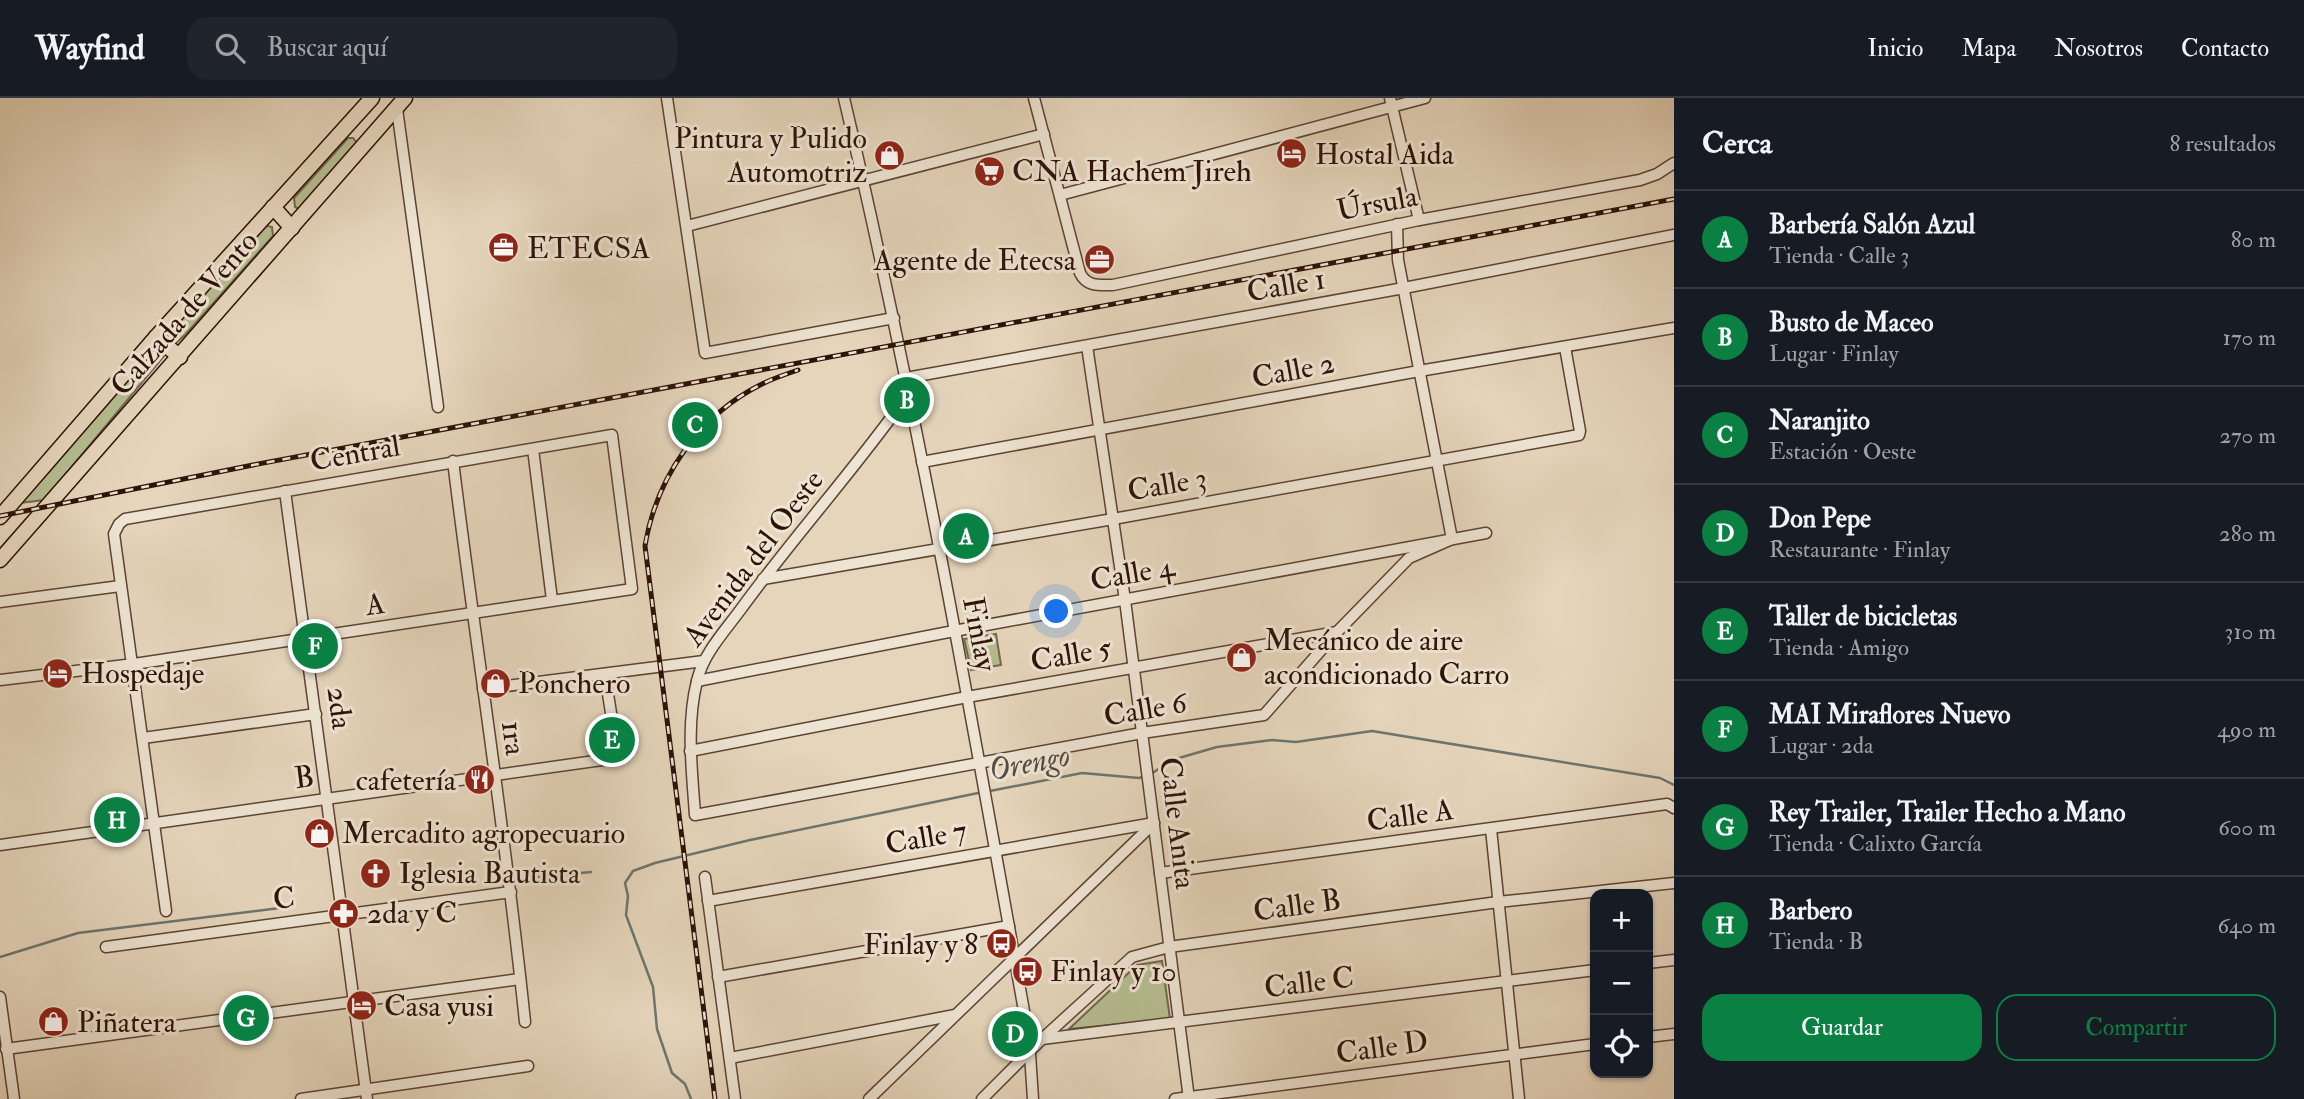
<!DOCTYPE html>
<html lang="es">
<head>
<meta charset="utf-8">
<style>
  :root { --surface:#171b24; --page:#20242c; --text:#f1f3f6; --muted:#9ea1a6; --line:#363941; --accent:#0b8043 }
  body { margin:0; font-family:"IM FELL Double Pica",serif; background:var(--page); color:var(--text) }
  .controls { position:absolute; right:21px; bottom:21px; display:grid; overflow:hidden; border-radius:14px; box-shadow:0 2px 5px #0004 }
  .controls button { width:63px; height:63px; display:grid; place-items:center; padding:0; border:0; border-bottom:2px solid var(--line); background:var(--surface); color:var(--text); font:35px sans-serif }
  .you { position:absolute; left:1057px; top:514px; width:24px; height:24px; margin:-18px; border:5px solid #fff; border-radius:50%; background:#1a73e8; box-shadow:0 0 0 10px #1a73e833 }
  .badge { display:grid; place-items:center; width:46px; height:46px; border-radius:50%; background:var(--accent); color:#fff; font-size:23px; font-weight:700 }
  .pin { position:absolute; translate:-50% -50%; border:4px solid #fff; box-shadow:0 2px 7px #0006 }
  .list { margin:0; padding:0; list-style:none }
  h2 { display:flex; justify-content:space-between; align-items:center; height:91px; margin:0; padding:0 28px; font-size:30px }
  h2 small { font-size:23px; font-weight:400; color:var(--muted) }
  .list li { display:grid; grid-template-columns:46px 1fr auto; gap:21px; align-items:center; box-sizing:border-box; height:98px; padding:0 28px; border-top:2px solid var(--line) }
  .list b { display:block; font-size:26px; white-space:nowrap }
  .list p { margin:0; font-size:23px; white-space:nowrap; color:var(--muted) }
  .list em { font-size:23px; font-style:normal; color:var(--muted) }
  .actions { display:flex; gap:14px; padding:21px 28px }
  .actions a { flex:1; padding:16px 0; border:2px solid var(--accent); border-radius:21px; text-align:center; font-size:24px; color:var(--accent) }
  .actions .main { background:var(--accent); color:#fff }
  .icon { flex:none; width:38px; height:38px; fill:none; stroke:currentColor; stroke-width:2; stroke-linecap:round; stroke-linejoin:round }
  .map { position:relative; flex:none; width:1674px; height:1001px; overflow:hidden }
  header { display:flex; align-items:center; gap:42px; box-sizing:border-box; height:98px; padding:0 35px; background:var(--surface); border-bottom:2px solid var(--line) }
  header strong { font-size:33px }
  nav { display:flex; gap:38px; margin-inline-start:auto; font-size:24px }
  .search { width:490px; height:63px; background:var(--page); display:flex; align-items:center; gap:18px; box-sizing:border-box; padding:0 24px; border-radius:21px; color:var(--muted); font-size:26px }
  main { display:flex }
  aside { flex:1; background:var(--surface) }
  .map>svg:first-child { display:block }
  .green { fill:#b5bd90; stroke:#71684c; stroke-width:2 }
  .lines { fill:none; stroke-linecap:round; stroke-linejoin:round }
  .stream { stroke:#6c766e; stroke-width:2.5 }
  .minor-casing { stroke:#5b4334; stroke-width:13 }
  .major-casing { stroke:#2d1207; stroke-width:17 }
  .minor { stroke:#eee4d3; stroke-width:10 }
  .major { stroke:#e5d5bb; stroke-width:14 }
  .rail-casing { stroke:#2d1207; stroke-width:5 }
  .rail { stroke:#eee4d3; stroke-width:2.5; stroke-dasharray:8; stroke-linecap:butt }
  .labels { text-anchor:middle; stroke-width:6; stroke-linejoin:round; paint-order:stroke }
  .poi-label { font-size:30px; fill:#2d1207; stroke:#eee4d3; text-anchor:start }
  .street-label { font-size:30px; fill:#2d1207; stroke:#eee4d3 }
  .water-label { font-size:32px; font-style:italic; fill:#524c43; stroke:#eee4d3 }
</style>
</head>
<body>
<header>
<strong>Wayfind</strong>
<div class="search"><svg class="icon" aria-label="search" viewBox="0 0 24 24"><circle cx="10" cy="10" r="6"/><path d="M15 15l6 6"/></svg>Buscar aquí</div>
<nav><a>Inicio</a><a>Mapa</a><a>Nosotros</a><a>Contacto</a></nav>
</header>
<main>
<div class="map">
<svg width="1674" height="1001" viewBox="0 0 1674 1001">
  <rect width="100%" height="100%" fill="#e5d5bb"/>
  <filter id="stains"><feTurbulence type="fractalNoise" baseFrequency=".00286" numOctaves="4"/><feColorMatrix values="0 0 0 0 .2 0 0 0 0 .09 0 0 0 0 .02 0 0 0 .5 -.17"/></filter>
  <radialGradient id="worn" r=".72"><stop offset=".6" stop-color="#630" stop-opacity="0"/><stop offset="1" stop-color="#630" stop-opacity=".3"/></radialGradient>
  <g class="green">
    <path d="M348,40h5l4,5 -58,66 -4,-2 -1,-9z"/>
    <path d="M263,127l9,2 1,9 -88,99 -9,8 -3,1 -5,-4 1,-8z"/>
    <path d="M159,248l6,6v3l-121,145 -24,3 136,-156z"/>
    <path d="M996,536l5,31 -30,5 -7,-31z"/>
    <path d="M1162,863l8,58 -101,10 68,-64z"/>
  </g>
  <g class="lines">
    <g class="stream">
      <path d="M1151,676l21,-14 45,-13 55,-7 24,2 76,-11 288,47 14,7"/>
      <path d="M990,693l92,-18 57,5 6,-2"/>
      <path d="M518,781l73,-7"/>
      <path d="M0,859l78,-24 210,-26"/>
      <path d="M691,1001l-6,-15 -13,-11 -15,-44 -4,-42 -27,-72 2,-19 -3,-13 8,-12 22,-8 95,-23 233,-48"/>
    </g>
    <defs>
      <g id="minor">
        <path d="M667,0l38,255 189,-35"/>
        <path d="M844,0c73,311 129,626 185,941l4,60"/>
        <path d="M1034,0l46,175c7,14 19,12 33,12l306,-65 221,-40 17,-6 17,-11"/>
        <path d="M1390,0l29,122"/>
        <path d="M397,11l41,298"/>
        <path d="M1060,97l365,-97"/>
        <path d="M1397,126l1,36 54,279"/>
        <path d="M687,128l357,-92"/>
        <path d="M1087,248l38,254 64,499"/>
        <path d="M906,280l498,-90 270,-53"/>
        <path d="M909,295c-52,74 -114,142 -168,216 -16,22 -38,45 -44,72 -11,44 -5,89 -2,134l447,-82 122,-18 73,-83 72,-74 43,-19"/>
        <path d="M533,351l19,151"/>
        <path d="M453,363c23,187 53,374 72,561"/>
        <path d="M922,364l497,-91 255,-43"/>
        <path d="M285,393l82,608"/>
        <path d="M763,481l350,-60 466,-84 1,-4 -15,-84"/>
        <path d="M0,504l120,-16"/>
        <path d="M0,582l134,-16 498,-75 -20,-154 -487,84 -6,5 -5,10 52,377"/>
        <path d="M697,583l257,-50 532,-98"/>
        <path d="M483,591l221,-28"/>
        <path d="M143,640l173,-24"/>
        <path d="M690,653l277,-54 370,-65"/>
        <path d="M1491,731l28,270"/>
        <path d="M0,747l609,-86 8,-8 -12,-76"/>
        <path d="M1160,775l507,-69 7,4"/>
        <path d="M705,779l30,222"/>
        <path d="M708,803l446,-78"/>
        <path d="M106,849l405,-55"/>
        <path d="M1648,865l26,-3"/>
        <path d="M718,879l291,-51"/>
        <path d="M0,899l14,102"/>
        <path d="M1648,939l26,-3"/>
        <path d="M1042,941l553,-69"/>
        <path d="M6,951l514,-70"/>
        <path d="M730,960l225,-43"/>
        <path d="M301,1001l227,-33"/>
        <path d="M869,1001l285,-276"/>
        <path d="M982,1001l60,-60 90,-82 37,-10 329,-45 176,-19"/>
        <path d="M1175,1001l420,-55"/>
      </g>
      <g id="major">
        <path d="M273,109l19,21"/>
        <path d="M156,239l24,20"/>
        <path d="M0,419l156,-180 216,-239"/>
        <path d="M0,462l405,-462"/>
      </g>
    </defs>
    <use href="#minor" class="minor-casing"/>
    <use href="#major" class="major-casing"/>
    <use href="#minor" class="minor"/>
    <use href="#major" class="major"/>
    <defs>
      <g id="rail">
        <path d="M0,418l253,-51 1421,-266"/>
        <path d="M715,1001l-70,-553c11,-68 54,-131 117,-162 12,-6 24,-10 36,-14"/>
      </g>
    </defs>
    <use href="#rail" class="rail-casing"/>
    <use href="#rail" class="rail"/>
  </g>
  <defs>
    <symbol id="hotel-disc" viewBox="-11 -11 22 22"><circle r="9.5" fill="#8f2418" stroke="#eee4d3"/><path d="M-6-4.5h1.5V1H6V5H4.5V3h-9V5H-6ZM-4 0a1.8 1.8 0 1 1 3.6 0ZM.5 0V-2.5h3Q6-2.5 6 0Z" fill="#fff"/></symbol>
    <symbol id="shop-disc" viewBox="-11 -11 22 22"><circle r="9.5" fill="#8f2418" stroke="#eee4d3"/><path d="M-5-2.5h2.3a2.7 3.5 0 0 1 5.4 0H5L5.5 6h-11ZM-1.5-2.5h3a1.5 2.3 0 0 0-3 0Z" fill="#fff"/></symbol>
    <symbol id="supermarket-disc" viewBox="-11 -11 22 22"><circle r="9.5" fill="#8f2418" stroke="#eee4d3"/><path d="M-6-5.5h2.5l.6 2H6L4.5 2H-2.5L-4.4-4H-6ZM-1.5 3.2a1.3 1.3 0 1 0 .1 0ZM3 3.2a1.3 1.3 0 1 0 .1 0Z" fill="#fff"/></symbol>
    <symbol id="office-disc" viewBox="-11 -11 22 22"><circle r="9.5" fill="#8f2418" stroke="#eee4d3"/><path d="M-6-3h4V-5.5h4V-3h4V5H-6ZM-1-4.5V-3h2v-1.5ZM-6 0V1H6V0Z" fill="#fff"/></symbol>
    <symbol id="restaurant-disc" viewBox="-11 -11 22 22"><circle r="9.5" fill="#8f2418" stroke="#eee4d3"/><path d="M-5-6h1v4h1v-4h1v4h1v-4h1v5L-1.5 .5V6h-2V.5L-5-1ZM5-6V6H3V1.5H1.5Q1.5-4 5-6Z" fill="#fff"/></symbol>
    <symbol id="church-disc" viewBox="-11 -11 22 22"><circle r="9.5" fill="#8f2418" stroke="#eee4d3"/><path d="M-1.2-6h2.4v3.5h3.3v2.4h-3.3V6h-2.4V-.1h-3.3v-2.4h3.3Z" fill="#fff"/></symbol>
    <symbol id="pharmacy-disc" viewBox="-11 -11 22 22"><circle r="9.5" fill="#8f2418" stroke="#eee4d3"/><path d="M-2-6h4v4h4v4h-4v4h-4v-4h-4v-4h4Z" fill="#fff"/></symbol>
    <symbol id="bus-disc" viewBox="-11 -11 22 22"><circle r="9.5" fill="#8f2418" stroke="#eee4d3"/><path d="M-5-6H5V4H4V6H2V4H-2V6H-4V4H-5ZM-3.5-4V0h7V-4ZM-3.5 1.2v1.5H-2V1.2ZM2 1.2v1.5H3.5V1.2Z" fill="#fff"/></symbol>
  </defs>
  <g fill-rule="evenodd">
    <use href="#hotel-disc" x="1274" y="38" width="35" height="35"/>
    <use href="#shop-disc" x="872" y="40" width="35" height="35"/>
    <use href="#supermarket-disc" x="972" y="56" width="35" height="35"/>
    <use href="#office-disc" x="486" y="132" width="35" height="35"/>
    <use href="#office-disc" x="1082" y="144" width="35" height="35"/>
    <use href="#shop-disc" x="1224" y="542" width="35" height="35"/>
    <use href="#hotel-disc" x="40" y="558" width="35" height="35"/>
    <use href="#shop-disc" x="478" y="568" width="35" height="35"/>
    <use href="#restaurant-disc" x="462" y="664" width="35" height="35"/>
    <use href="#shop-disc" x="302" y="718" width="35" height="35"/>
    <use href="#church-disc" x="358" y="758" width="35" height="35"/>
    <use href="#pharmacy-disc" x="326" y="798" width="35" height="35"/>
    <use href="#bus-disc" x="984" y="828" width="35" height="35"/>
    <use href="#bus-disc" x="1010" y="856" width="35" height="35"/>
    <use href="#hotel-disc" x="344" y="890" width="35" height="35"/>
    <use href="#shop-disc" x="36" y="906" width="35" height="35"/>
  </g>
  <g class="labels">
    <g class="poi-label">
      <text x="867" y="50" text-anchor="end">Pintura y Pulido<tspan x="867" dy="34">Automotriz</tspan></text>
      <text x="1315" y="66">Hostal Aida</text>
      <text x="1012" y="83">CNA Hachem Jireh</text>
      <text x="527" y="160">ETECSA</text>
      <text x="1076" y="172" text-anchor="end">Agente de Etecsa</text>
      <text x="1264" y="552">Mecánico de aire<tspan x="1264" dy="34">acondicionado Carro</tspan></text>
      <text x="81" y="585">Hospedaje</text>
      <text x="518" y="595">Ponchero</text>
      <text x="456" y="692" text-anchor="end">cafetería</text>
      <text x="342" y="745">Mercadito agropecuario</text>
      <text x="399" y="785">Iglesia Bautista</text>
      <text x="367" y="825">2da y C</text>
      <text x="978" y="856" text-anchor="end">Finlay y 8</text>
      <text x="1050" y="883">Finlay y 10</text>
      <text x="384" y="918">Casa yusi</text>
      <text x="77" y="934">Piñatera</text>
    </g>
    <g class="street-label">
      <text transform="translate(1377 105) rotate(-11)" y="10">Úrsula</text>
      <text transform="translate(1286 187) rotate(-10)" y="10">Calle 1</text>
      <text transform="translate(184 215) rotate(-49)" y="10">Calzada de Vento</text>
      <text transform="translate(1293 272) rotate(-11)" y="10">Calle 2</text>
      <text transform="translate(355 355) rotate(-10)" y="10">Central</text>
      <text transform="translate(1167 386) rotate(-10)" y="10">Calle 3</text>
      <text transform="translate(753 460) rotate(-53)" y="10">Avenida del Oeste</text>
      <text transform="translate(1132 475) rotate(-10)" y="10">Calle 4</text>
      <text transform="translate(375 506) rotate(-8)" y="10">A</text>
      <text transform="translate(980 536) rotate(79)" y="10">Finlay</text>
      <text transform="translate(1071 556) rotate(-10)" y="10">Calle 5</text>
      <text transform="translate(340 610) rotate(83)" y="10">2da</text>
      <text transform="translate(1145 611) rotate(-10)" y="10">Calle 6</text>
      <text transform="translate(514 640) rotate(83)" y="10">1ra</text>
      <text transform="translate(304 679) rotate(-8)" y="10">B</text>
      <text transform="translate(1410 717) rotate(-8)" y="10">Calle A</text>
      <text transform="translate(1178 725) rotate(83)" y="10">Calle Anita</text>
      <text transform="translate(926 739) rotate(-10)" y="10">Calle 7</text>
      <text transform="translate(284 800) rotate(-7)" y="10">C</text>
      <text transform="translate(1297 807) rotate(-8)" y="10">Calle B</text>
      <text transform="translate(1309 884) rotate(-7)" y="10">Calle C</text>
      <text transform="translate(1382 949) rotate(-8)" y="10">Calle D</text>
    </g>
    <g class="water-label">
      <text transform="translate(1029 664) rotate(-11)" y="11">Orengo</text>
    </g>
  </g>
  <rect width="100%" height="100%" filter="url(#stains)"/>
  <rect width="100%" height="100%" fill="url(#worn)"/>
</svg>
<div class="controls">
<button>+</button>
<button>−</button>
<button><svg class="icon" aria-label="locate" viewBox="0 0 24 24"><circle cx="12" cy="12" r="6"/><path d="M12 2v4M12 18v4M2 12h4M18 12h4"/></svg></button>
</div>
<div class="you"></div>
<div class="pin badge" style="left:966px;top:438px">A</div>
<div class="pin badge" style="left:907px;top:302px">B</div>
<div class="pin badge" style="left:695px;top:327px">C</div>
<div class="pin badge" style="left:1015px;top:936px">D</div>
<div class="pin badge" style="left:612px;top:642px">E</div>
<div class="pin badge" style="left:315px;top:548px">F</div>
<div class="pin badge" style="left:246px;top:920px">G</div>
<div class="pin badge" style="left:117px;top:722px">H</div>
</div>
<aside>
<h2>Cerca<small>8 resultados</small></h2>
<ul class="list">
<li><span class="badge">A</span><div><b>Barbería Salón Azul</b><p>Tienda · Calle 3</p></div><em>80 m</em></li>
<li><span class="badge">B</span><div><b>Busto de Maceo</b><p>Lugar · Finlay</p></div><em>170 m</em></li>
<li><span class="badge">C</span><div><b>Naranjito</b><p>Estación · Oeste</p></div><em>270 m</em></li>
<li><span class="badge">D</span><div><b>Don Pepe</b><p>Restaurante · Finlay</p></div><em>280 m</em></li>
<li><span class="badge">E</span><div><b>Taller de bicicletas</b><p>Tienda · Amigo</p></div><em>310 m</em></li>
<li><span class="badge">F</span><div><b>MAI Miraflores Nuevo</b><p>Lugar · 2da</p></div><em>490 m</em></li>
<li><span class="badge">G</span><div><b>Rey Trailer, Trailer Hecho a Mano</b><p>Tienda · Calixto García</p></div><em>600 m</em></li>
<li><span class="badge">H</span><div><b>Barbero</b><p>Tienda · B</p></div><em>640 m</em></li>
</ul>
<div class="actions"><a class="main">Guardar</a><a>Compartir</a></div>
</aside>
</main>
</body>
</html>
